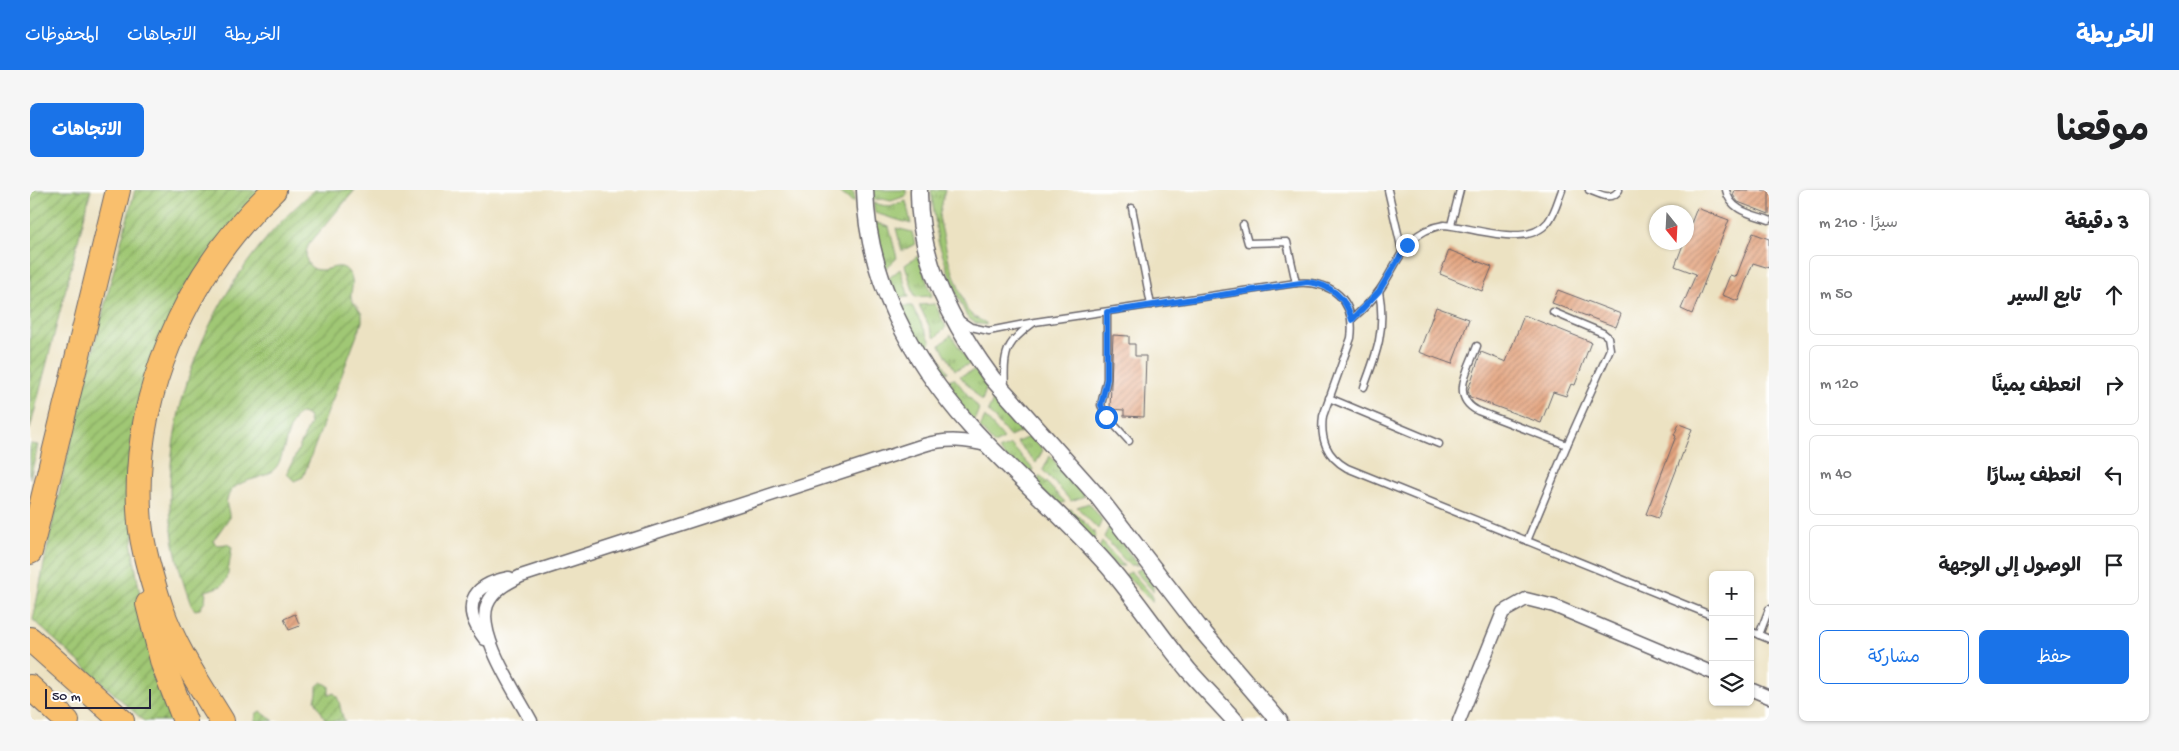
<!DOCTYPE html>
<html lang="ar">
<head>
<meta charset="utf-8">
<style>
  :root { --surface:#fff; --page:#f6f6f6; --text:#202124; --muted:#757577; --line:#e0e0e0; --accent:#1a73e8 }
  body { margin:0; font-family:"Gochi Hand","Playpen Sans Arabic",sans-serif; background:var(--page); color:var(--text); direction:rtl }
  .controls { position:absolute; right:15px; bottom:15px; display:grid; overflow:hidden; border-radius:8px; box-shadow:0 1px 4px #0004 }
  .controls button { width:45px; height:45px; display:grid; place-items:center; padding:0; border:0; border-bottom:1px solid var(--line); background:var(--surface); color:var(--text); font:25px sans-serif }
  .compass { position:absolute; left:1619px; top:15px; width:45px; height:45px; border-radius:50%; background:var(--surface); box-shadow:0 1px 4px #0004; rotate:162deg }
  .scale { position:absolute; left:15px; bottom:12px; width:106px; box-sizing:border-box; padding-left:5px; border:2px solid #22223b; border-top:0; font-size:14px; line-height:18px; white-space:nowrap; color:#22223b; -webkit-text-stroke:4px #fff; paint-order:stroke }
  .stop { position:absolute; width:15px; height:15px; margin:-11px; border:4px solid #1a73e8; border-radius:50%; background:#fff }
  .stop.end { background:#1a73e8; border-color:#fff; box-shadow:0 1px 5px #0008 }
  .list { margin:0; padding:0; list-style:none }
  h2 { display:flex; justify-content:space-between; align-items:center; height:65px; margin:0; padding:0 20px; font-size:21px }
  h2 small { font-size:16px; font-weight:400; color:var(--muted) }
  .list li { display:grid; grid-template-columns:32px 1fr auto; gap:15px; align-items:center; box-sizing:border-box; height:80px; margin:0 10px 10px; padding:0 10px; border:1px solid var(--line); border-radius:8px }
  .list b { display:block; font-size:19px; white-space:nowrap }
  .list em { font-size:16px; font-style:normal; color:var(--muted) }
  .actions { display:flex; gap:10px; padding:15px 20px }
  .actions a { flex:1; padding:11px 0; border:1px solid var(--accent); border-radius:8px; text-align:center; font-size:18px; color:var(--accent) }
  .actions .main { background:var(--accent); color:#fff }
  .icon { flex:none; width:28px; height:28px; fill:none; stroke:currentColor; stroke-width:2; stroke-linecap:round; stroke-linejoin:round }
  .map { position:relative; flex:none; width:1739px; height:531px; overflow:hidden; direction:ltr; border-radius:8px }
  header { display:flex; align-items:center; gap:30px; box-sizing:border-box; height:70px; padding:0 25px; background:var(--accent); color:#fff }
  header strong { font-size:24px }
  nav { display:flex; gap:28px; margin-inline-start:auto; font-size:18px }
  .intro { display:flex; align-items:center; justify-content:space-between; box-sizing:border-box; height:120px; padding:0 30px }
  h1 { margin:0; font-size:35px }
  .button { padding:12px 22px; border-radius:8px; background:var(--accent); color:#fff; font-size:18px; font-weight:700 }
  main { display:flex; gap:30px; padding:0 30px }
  aside { flex:1; background:var(--surface); border-radius:8px; box-shadow:0 1px 4px #0004 }
  .map>svg:first-child { display:block }
  .grass { fill:url(#grass-tufts); stroke:#617558 }
  .garden { fill:url(#garden-furrows); stroke:#617558 }
  .building { fill:url(#building-hatch) }
  .lines { fill:none; stroke-linecap:round; stroke-linejoin:round }
  .service-casing { stroke:#69656a; stroke-width:9 }
  .minor-casing { stroke:#69656a; stroke-width:15 }
  .tertiary-casing { stroke:#69656a; stroke-width:19 }
  .motorway-casing { stroke:#69656a; stroke-width:26 }
  .service { stroke:#fff; stroke-width:6 }
  .minor { stroke:#fff; stroke-width:12 }
  .tertiary { stroke:#fff; stroke-width:16 }
  .motorway { stroke:#f9bf6d; stroke-width:24 }
  .route { stroke:#1a73e8; stroke-width:6 }
</style>
</head>
<body>
<header>
<strong>الخريطة</strong>
<nav><a>الخريطة</a><a>الاتجاهات</a><a>المحفوظات</a></nav>
</header>
<div class="intro"><h1>موقعنا</h1><a class="button">الاتجاهات</a></div>
<main>
<aside>
<h2>3 دقيقة<small>سيرًا · 210 m</small></h2>
<ul class="list">
<li><svg class="icon" aria-label="ahead" viewBox="0 0 24 24"><path d="M12 20V5M6 11l6-6 6 6"/></svg><div><b>تابع السير</b></div><em>50 m</em></li>
<li><svg class="icon" aria-label="right" viewBox="0 0 24 24"><path d="M7 20v-9h11M14 6l5 5-5 5"/></svg><div><b>انعطف يمينًا</b></div><em>120 m</em></li>
<li><svg class="icon" aria-label="left" viewBox="0 0 24 24"><path d="M17 20v-9H6M10 6l-5 5 5 5"/></svg><div><b>انعطف يسارًا</b></div><em>40 m</em></li>
<li><svg class="icon" aria-label="arrive" viewBox="0 0 24 24"><path d="M6 21V4h12l-3 4 3 4H6"/></svg><div><b>الوصول إلى الوجهة</b></div></li>
</ul>
<div class="actions"><a class="main">حفظ</a><a>مشاركة</a></div>
</aside>
<div class="map">
<svg width="1739" height="531" viewBox="0 0 1739 531">
  <defs>
    <pattern id="grass-tufts" width="24" height="20" patternUnits="userSpaceOnUse" patternTransform="scale(1.25)"><rect width="24" height="20" fill="#a0c874"/><path d="M3 7l-1-3M5 7V3M7 7l1-3M15 17l-1-3M17 17v-4M19 17l1-3" fill="none" stroke="#82a260"/></pattern>
    <pattern id="garden-furrows" width="10" height="10" patternUnits="userSpaceOnUse" patternTransform="scale(1.25)"><rect width="10" height="10" fill="#a0c874"/><path d="M-1 1l2-2M0 10L10 0M9 11l2-2" fill="none" stroke="#82a260"/></pattern>
    <pattern id="building-hatch" width="6" height="6" patternUnits="userSpaceOnUse" patternTransform="scale(1.25)"><rect width="6" height="6" fill="#e4a580"/><path d="M-1 1l2-2M0 6l6-6M5 7l2-2" fill="none" stroke="#b8866a"/></pattern>
  </defs>
  <rect width="100%" height="100%" fill="#fff"/>
  <filter id="ink" filterUnits="userSpaceOnUse"><feTurbulence type="fractalNoise" baseFrequency=".02" numOctaves="2"/><feDisplacementMap in="SourceGraphic" scale="10" xChannelSelector="R" yChannelSelector="G"/><feConvolveMatrix kernelMatrix="1 2 1 2 8 2 1 2 1" color-interpolation-filters="sRGB"/></filter>
  <filter id="wash" filterUnits="userSpaceOnUse"><feTurbulence type="fractalNoise" baseFrequency=".0096" numOctaves="4" result="noise"/><feDisplacementMap in="SourceGraphic" scale="20" xChannelSelector="R" yChannelSelector="G"/><feGaussianBlur stdDeviation="1.12" result="paint"/><feColorMatrix in="noise" values="0 0 0 0 0 0 0 0 0 0 0 0 0 0 0 0 0 1.4 0 .05"/><feComposite in="paint" operator="in"/></filter>
  <g filter="url(#wash)">
    <rect width="100%" height="100%" fill="#ece2c2"/>
    <g class="grass">
      <path d="M806,0h14l4,4v9z"/>
      <path d="M841,0h35v6l-15,5 -8,-2 -11,1z"/>
      <path d="M901,0h14l-6,27 10,44 18,49 7,7 12,6v2l-11,-2 -8,-6 -14,-31 -15,-45z"/>
      <path d="M876,11l5,23 -36,-11 -2,-10 17,4z"/>
      <path d="M844,32l15,5 8,31 -12,11z"/>
      <path d="M866,38l16,4 3,12 -13,7z"/>
      <path d="M888,66l14,40 -17,1 -10,-32z"/>
      <path d="M870,79l9,28 -15,1 -6,-19z"/>
      <path d="M905,114l11,23 -11,11 -16,-33z"/>
      <path d="M868,116h14l19,36 -10,10z"/>
      <path d="M921,145l19,29 -15,6 -15,-25z"/>
      <path d="M905,160l13,22 -11,5 -12,-17z"/>
      <path d="M945,180l12,16 -5,15 -22,-25z"/>
      <path d="M924,188l25,31 -5,12 -32,-39z"/>
      <path d="M966,204l29,36 -15,7 -22,-26z"/>
      <path d="M955,227l19,22 -10,5 -14,-16z"/>
      <path d="M1001,246l12,14 -7,13 -19,-21z"/>
      <path d="M981,255l22,24 -6,12 -28,-31z"/>
      <path d="M1020,266l35,40 -14,5 -28,-31z"/>
      <path d="M1010,286l25,26 -10,4 -21,-19z"/>
      <path d="M1059,313l13,17 -4,9 -21,-22z"/>
      <path d="M1041,319l25,25 -4,9 -31,-31z"/>
      <path d="M1079,337l29,38h-9l-25,-28z"/>
      <path d="M1072,352l22,24h-8l-17,-18z"/>
      <path d="M1111,379l12,17v5l-18,-20z"/>
      <path d="M1101,382l21,23v7l-27,-27z"/>
    </g>
    <g class="garden">
      <path d="M0,0h61l-61,239z"/>
      <path d="M105,0h131l-90,118 -44,238 9,55 33,120h-30l-111,-101c27,-145 64,-288 102,-430z"/>
      <path d="M285,0h40l-46,54c-6,11 -3,26 12,26 11,0 20,-9 28,3 7,9 1,16 2,26l11,15v8l-59,155 -9,4 -7,-7 23,-50 -2,-8 -6,-3c-14,3 -17,42 -25,53 -13,18 -41,8 -50,33 -2,7 3,12 2,19l-16,23 4,4 10,-1 5,3 -5,32 -6,7 -15,5 -1,10 -5,8 -5,1 -4,-5c-12,-33 -21,-68 -21,-104 -3,-117 55,-236 145,-311z"/>
      <path d="M0,254l8,1 -8,34z"/>
      <path d="M292,492l7,4v9l5,-2c8,8 5,19 11,28h-19l-11,-21 2,-7v-7z"/>
      <path d="M230,521l14,10h-19l1,-7z"/>
    </g>
    <g id="blocks">
      <g class="building">
        <path d="M1705,0h34v24l-31,-12 -5,-7z"/>
        <path d="M1667,18l32,12 -37,94 -11,-5 15,-35 -21,-8 9,-24h2v-6z"/>
        <path d="M1723,43l16,6v29l-16,-5 -15,38 -16,-6 8,-20 6,2z"/>
        <path d="M1419,60l43,17 -10,24 -42,-17z"/>
        <path d="M1528,100l63,24 -5,13 -64,-24z"/>
        <path d="M1406,117l33,12 -17,45 -33,-12z"/>
        <path d="M1494,125l67,27 -16,43 -4,-1 -5,12 -13,-4 -12,31 -71,-26 -2,-7 13,-38 25,10z"/>
        <path d="M1083,145l16,1v8h6v12h11l-2,61 -20,-1v-6l-14,-1z"/>
        <path d="M1649,234l13,5 -34,89 -12,-4 30,-78 -2,-1z"/>
        <path d="M265,424l5,12 -11,4 -5,-11z"/>
      </g>
    </g>
  </g>
  <g filter="url(#ink)">
    <use href="#blocks" fill-opacity="0" stroke="#69656a" stroke-width="1"/>
    <g class="lines">
      <defs>
        <g id="service">
          <path d="M1358,0l14,61"/>
          <path d="M1559,0c11,4 22,12 30,0"/>
          <path d="M1696,0c4,21 26,24 43,30"/>
          <path d="M1102,18l19,97"/>
          <path d="M1213,35l5,18 39,-1 9,41"/>
          <path d="M1421,35l9,-35"/>
          <path d="M1077,122v67l-6,26 6,12 22,24"/>
          <path d="M1322,129c9,-8 19,-17 27,-28 20,-28 25,-60 65,-66 30,2 82,24 104,-3 7,-9 10,-22 14,-32"/>
          <path d="M932,131l9,6 18,4 46,-9 261,-39c36,-3 60,17 55,55l-28,78c-3,23 3,40 24,52l366,148"/>
          <path d="M1447,156c-8,22 -28,51 1,65l89,34"/>
          <path d="M975,197c-2,-33 0,-44 28,-64"/>
          <path d="M1334,197c13,-34 22,-58 15,-96"/>
          <path d="M1299,208l110,46"/>
          <path d="M1497,351l40,-96 43,-96 -2,-12 -5,-4 -50,-21"/>
          <path d="M1720,441l19,8"/>
          <path d="M1729,445l10,-26"/>
        </g>
        <g id="minor">
          <path d="M455,449c-24,-31 -15,-54 24,-61"/>
          <path d="M1720,499l19,8"/>
          <path d="M501,531c-14,-27 -55,-86 -44,-116 6,-15 20,-22 34,-29l403,-131c23,-7 42,-5 65,1"/>
          <path d="M1429,531l44,-109 23,-13 28,7 159,67"/>
        </g>
        <g id="tertiary">
          <path d="M835,0c2,89 47,171 105,236 44,49 95,91 138,140 29,34 53,71 81,105 15,17 31,33 46,50"/>
          <path d="M889,0c-1,69 33,134 73,188l107,120 99,128 81,95"/>
        </g>
        <g id="motorway">
          <path d="M0,362l88,-362"/>
          <path d="M118,414l15,60 22,57"/>
          <path d="M0,449l92,82"/>
          <path d="M0,497l37,34"/>
          <path d="M192,531c-22,-36 -47,-72 -61,-113 -9,-27 -18,-57 -21,-85 -11,-123 45,-249 134,-333"/>
        </g>
      </defs>
      <use href="#service" class="service-casing"/>
      <use href="#minor" class="minor-casing"/>
      <use href="#tertiary" class="tertiary-casing"/>
      <use href="#motorway" class="motorway-casing"/>
      <use href="#service" class="service"/>
      <use href="#minor" class="minor"/>
      <use href="#tertiary" class="tertiary"/>
      <use href="#motorway" class="motorway"/>
    </g>
  </g>
  <g class="lines" filter="url(#ink)">
    <path class="route" d="M1076,227l-5,-12 6,-26v-67l200,-30c23,2 39,15 45,38l27,-29 28,-46"/>
  </g>
</svg>
<div class="controls">
<button>+</button>
<button>−</button>
<button><svg class="icon" aria-label="layers" viewBox="0 0 24 24"><path d="M12 4l9 5-9 5-9-5zM3 14l9 5 9-5"/></svg></button>
</div>
<svg class="compass" viewBox="-18 -18 36 36"><path d="M0-13l5 13h-10z" fill="#e53935"/><path d="M0 13l5-13h-10z" fill="#757577"/></svg>
<div class="scale">50 m</div>
<div class="stop" style="left:1076px;top:227px"></div>
<div class="stop end" style="left:1377px;top:55px"></div>
</div>
</main>
</body>
</html>
